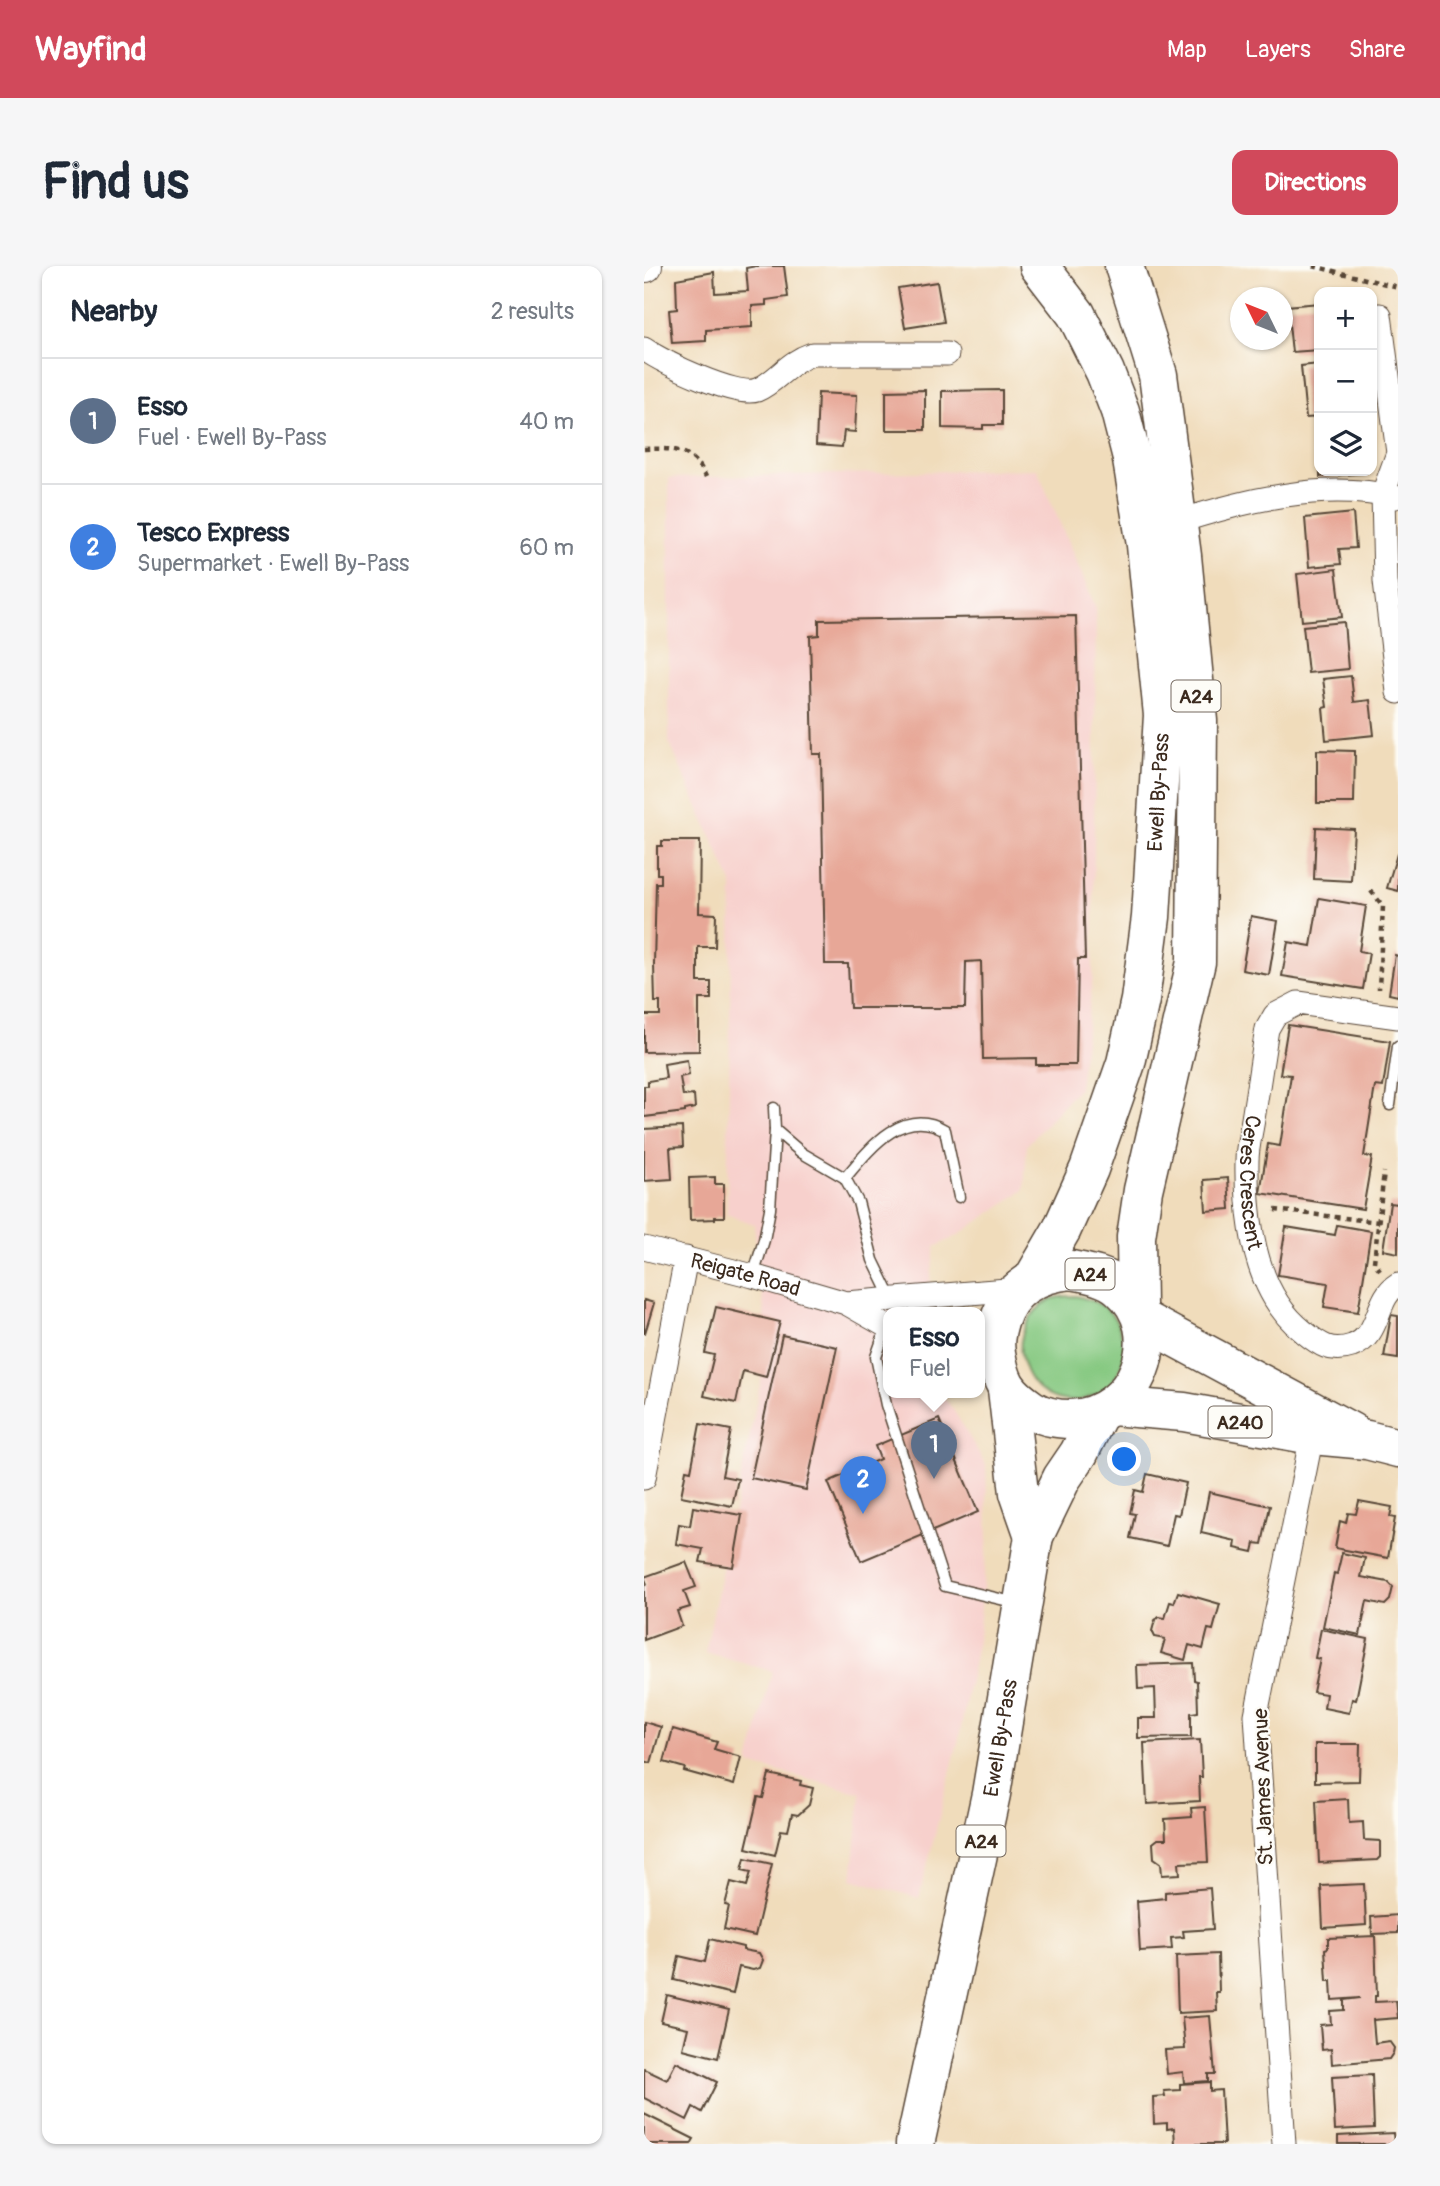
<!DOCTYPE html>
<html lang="en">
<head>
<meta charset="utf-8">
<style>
  :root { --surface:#fff; --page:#f6f6f7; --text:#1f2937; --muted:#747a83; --line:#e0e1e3; --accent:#d1495b }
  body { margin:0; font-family:Pangolin,sans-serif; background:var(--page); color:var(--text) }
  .controls { position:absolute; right:21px; top:21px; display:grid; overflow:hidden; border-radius:14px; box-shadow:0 2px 5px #0004 }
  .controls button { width:63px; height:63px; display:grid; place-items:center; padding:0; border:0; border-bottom:2px solid var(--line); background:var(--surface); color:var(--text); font:35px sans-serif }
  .compass { position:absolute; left:586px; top:21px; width:63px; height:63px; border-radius:50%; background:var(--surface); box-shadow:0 2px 5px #0004; rotate:313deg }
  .you { position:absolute; left:481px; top:1194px; width:24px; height:24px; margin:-18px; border:5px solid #fff; border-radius:50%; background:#1a73e8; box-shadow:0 0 0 10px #1a73e833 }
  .badge { display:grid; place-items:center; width:46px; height:46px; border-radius:50%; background:var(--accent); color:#fff; font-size:23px; font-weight:700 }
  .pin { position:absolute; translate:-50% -58px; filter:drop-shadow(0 2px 4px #0008) }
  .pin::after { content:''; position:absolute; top:37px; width:24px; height:21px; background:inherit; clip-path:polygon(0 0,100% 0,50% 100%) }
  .popup { position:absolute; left:239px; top:1041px; width:102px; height:91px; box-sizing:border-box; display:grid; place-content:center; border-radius:14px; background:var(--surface); filter:drop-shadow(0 2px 5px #0005); font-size:23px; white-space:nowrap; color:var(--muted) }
  .popup b { font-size:26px; color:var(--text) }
  .popup::after { content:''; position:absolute; left:50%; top:100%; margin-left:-14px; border:14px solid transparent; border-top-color:var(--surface) }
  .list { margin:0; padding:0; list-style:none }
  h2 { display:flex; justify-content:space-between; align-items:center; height:91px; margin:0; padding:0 28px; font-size:30px }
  h2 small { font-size:23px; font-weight:400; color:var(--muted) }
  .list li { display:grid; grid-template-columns:46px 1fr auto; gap:21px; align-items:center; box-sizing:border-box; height:126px; padding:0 28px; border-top:2px solid var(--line) }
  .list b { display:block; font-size:26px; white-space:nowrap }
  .list p { margin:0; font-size:23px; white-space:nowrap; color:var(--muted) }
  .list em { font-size:23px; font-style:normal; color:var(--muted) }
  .icon { flex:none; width:38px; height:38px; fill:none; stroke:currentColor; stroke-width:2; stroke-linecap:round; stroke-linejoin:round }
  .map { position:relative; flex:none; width:754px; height:1878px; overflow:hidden; border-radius:14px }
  header { display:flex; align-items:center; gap:42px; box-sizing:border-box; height:98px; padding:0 35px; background:var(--accent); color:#fff }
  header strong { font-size:33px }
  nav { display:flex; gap:38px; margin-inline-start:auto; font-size:24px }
  .intro { display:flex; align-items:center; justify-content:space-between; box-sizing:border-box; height:168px; padding:0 42px }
  h1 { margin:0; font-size:49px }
  .button { padding:18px 32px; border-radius:14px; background:var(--accent); color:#fff; font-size:24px; font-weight:700 }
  main { display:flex; gap:42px; padding:0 42px }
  aside { flex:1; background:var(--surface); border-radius:14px; box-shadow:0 2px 5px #0004 }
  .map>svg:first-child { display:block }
  .built { fill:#f7d0cc }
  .green { fill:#87c982; stroke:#617a50; stroke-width:2 }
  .building { fill:#e7a797 }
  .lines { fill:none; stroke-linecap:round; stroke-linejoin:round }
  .lane-casing { stroke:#564536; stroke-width:13 }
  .street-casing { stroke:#564536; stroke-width:25 }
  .secondary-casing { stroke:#564536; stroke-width:34 }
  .highway-casing { stroke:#564536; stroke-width:41 }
  .path { stroke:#564536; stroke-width:4.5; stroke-dasharray:5 5; stroke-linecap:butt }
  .lane { stroke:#fff; stroke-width:10 }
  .street { stroke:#fff; stroke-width:23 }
  .secondary { stroke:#fff; stroke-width:32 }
  .highway { stroke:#fff; stroke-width:38 }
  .labels { text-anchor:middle; stroke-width:5; stroke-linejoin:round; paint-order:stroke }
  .shield { fill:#fdfcf7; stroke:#75695f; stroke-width:2 }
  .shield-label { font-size:19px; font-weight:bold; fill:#3b2a1e }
  .street-label { font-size:21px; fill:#3b2a1e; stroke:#fdfcf7 }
</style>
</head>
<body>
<header>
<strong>Wayfind</strong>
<nav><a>Map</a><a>Layers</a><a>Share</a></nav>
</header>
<div class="intro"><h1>Find us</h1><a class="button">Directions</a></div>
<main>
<aside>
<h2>Nearby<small>2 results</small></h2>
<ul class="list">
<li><span class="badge" style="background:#5c6f8a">1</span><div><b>Esso</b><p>Fuel · Ewell By-Pass</p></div><em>40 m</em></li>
<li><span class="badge" style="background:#3f7fe0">2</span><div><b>Tesco Express</b><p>Supermarket · Ewell By-Pass</p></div><em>60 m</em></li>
</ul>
</aside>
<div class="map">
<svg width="754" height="1878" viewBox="0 0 754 1878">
  <rect width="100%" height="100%" fill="#fdfcf7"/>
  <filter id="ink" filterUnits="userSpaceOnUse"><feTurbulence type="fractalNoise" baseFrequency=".0143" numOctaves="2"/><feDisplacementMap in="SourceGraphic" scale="14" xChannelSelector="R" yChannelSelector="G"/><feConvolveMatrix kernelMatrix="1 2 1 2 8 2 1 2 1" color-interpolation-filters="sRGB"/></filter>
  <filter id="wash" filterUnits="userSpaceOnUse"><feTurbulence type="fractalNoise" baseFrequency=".00686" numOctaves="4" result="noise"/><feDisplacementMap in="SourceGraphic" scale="28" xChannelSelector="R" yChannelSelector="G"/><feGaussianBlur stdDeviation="1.57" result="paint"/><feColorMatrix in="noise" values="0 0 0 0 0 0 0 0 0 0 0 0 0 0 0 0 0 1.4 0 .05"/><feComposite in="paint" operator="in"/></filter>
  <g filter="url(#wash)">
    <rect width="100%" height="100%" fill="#f0dcbb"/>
    <path class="built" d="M393,203l59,139 -3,369 -14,111 -52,57 -3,45 -67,46 -22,11 -9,66h-38v80h52l13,16 33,56 2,71 -10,103 -19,99 -40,160 -67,-19 9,-86 -112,-29 23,-93 -67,-18 63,-307 -14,-122 -27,-10 5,-331 -63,-141v-264z"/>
    <path class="green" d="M432,1030c21,5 37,12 44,34 24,68 -79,104 -98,29 -6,-22 7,-48 28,-59 7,-4 18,-4 26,-4z"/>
    <g id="blocks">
      <g class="building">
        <path d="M112,0h28l4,31 -22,3v5l-14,1v21l-46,3v11l-34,2 -3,-33 8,-1 -1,-30 38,-7 1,21 33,-2 -2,-23z"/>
        <path d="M293,16l7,40 -39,6 -7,-40z"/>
        <path d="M675,37v47l-27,2 -5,-46z"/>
        <path d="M675,98v53l-13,1 -5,-52z"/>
        <path d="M281,124v40h-39v-39z"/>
        <path d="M358,124v35h-19v4l-41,-1v-37z"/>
        <path d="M174,127l39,2 -2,37 -11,-1 -2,16 -26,-2z"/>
        <path d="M676,205h45v2l-45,4z"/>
        <path d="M709,247l3,35 -17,1 2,15 -32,3 -4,-49z"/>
        <path d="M692,303l6,48 -40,4 -5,-47z"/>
        <path d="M432,350l9,343h-7l-2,106h-40v-7l-53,1 -2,-98 -15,1 -1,46h-115l-2,-44h-23l-4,-210h-8l-3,-118 9,-1v-15z"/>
        <path d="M700,356l4,47 -40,4 -5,-47z"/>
        <path d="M707,410l3,26 16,-2 4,35 -48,5 -3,-32 4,-1 -4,-28z"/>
        <path d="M673,484l38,1 -1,52h-37z"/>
        <path d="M672,561l38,2 -3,52 -37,-2z"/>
        <path d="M18,575h38l-1,72 17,1 -1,33h-17v35h13v17h-12v52l-55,1v-37h16v-13h-5l-1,-38 2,-81h5v-9h-4v-28h5z"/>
        <path d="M753,588h1v37l-11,-3z"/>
        <path d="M675,632l47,8 -7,45 10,2 -6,36 -81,-13 6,-34 23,4z"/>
        <path d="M607,650l27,5 -9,54 -27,-5z"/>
        <path d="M751,689l3,1v40l-9,-2z"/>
        <path d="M644,759l102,16 -7,46 -8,-1 -11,70 8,1 -9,52 -103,-16 8,-49 12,2 11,-71 -11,-1z"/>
        <path d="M43,794l2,15 -9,2 3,19 11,-1 1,13 -10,2v2l-41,5v-31h4v-5l18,-3 -2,-14z"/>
        <path d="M38,861l1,20 -13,1 2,31 -28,2v-52z"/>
        <path d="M71,911v7h9v33h-9v2l-25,1 -1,-42z"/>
        <path d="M584,912l2,31 -24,2 -2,-31z"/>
        <path d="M746,937l8,1v49l-15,-3z"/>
        <path d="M693,959l34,6 -13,81 -34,-5 4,-24 -50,-8 8,-48 49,8z"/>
        <path d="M0,1034l10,3 -9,30h-1z"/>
        <path d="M72,1041l64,15 -14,55 -23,-6 -7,32 -32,-7 10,-41 -9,-2z"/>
        <path d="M747,1049l7,1v43l-14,-2z"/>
        <path d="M138,1069l55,12 -31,143 -55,-12z"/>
        <path d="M295,1153l39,93 -117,49 -33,-79 52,-23 -5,-13z"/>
        <path d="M56,1158l31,6 -9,46 16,3 -6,27 -51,-10 5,-26 5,1z"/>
        <path d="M503,1208l39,9 -7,32 -5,-1 -7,32 -37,-8 5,-24 -5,-1 5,-23 8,2z"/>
        <path d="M565,1226l61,14 -8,38 -7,-1 -2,9 -18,-4 1,-7 -35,-8z"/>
        <path d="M715,1235l33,6 -2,10 5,1 -7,40 -53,-10 5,-27 6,2 2,-10 8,1z"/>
        <path d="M49,1241l49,8 -9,52 -33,-5 3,-13 -27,-5 3,-20 11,2z"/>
        <path d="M698,1287l23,5 -4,19 27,5 5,5 -3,13 -5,5 -18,-4 -7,34 -37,-8 11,-54 3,1z"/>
        <path d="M42,1296l10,25 -12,4 6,16 -13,4 5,15 -38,14v-54l3,-2 -3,-7z"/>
        <path d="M534,1326l42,12 -7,26 -5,-1 -5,20 -14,-4 -4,15 -24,-7 4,-14 -10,-2 -3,-6 3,-11 4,-3 6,1 5,-16 4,1z"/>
        <path d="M677,1363l47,10 -12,61 -4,-1 -3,14 -25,-5 2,-14 -13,-2 7,-33 -5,-1z"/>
        <path d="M549,1397l1,17 3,1 1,31 -7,1v24l-53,1v-20h18l-1,-30 -17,1 -1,-24z"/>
        <path d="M0,1456l17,5 -10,36 -7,-2z"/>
        <path d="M29,1463l44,13 -3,7 27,8 -7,28 -50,-14 1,-3 -21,-6z"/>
        <path d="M556,1474l2,37h-3l1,24 -53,3 -3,-61z"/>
        <path d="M671,1478h45l-1,37 -44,1z"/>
        <path d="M125,1508l32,7 -1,4 13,3 -4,17 -11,10 -6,-1 -4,17 -7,-1 -6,25 -29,-7 12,-51 5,1z"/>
        <path d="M704,1533l1,24 14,-1 1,18 16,1v16l-3,3 -58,3 -3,-62z"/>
        <path d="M561,1541l3,55 -29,1 1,11 -18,1 -1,-12 -7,-5 -1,-15 5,-4h8l-1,-20 27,-2 -1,-9z"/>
        <path d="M101,1592l27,6 -17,72 -31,-7 5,-23 -4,-1 6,-23 16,4 4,-14 -9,-2z"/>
        <path d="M720,1618l2,41 -43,3 -2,-42z"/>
        <path d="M566,1622l3,41 -30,2 1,6 -13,1 1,11 -32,2 -3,-50 28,-3v-6z"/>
        <path d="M754,1649v18l-26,1 -1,-17z"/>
        <path d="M731,1670l2,60h-2v6l21,-1 2,17 -25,2 2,23 14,-2 5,7 -1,5 -4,6 -57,5 -1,-15 -9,1 -2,-25 11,-1 -1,-13 14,-1v-10l16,-2 -28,2 -1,-19h-4l-2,-32 3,-1v-10z"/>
        <path d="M66,1673l33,8v3l16,3 4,7 -3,8 -7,2 -14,-3 -6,27 -59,-14 5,-24 26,6z"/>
        <path d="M574,1688l1,38h-3l1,19 -39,2 -2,-57z"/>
        <path d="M23,1729l62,15 -11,48 -35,-9 5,-21 -27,-6z"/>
        <path d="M566,1750l5,58h-7v7l-24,2 -1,-11 -16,2 -2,-24 20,-1 -3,-31z"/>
        <path d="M32,1796l41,20 -15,30 -9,-5 -6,13 -43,-22v-29l23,11z"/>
        <path d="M728,1809l2,53 -39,2 -3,-53z"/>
        <path d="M566,1816v9l11,-1 3,54h-49l-1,-16 -7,1v-6l-13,1 -1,-27 12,-1 -1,-5 16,-1v-6z"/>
        <path d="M0,1848l50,25 -3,5h-47z"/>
        <path d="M749,1867l1,11h-56v-8z"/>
      </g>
    </g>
  </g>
  <g filter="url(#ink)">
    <use href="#blocks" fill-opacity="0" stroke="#564536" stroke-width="2"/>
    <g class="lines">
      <defs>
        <g id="lane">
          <path d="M746,839l8,-59"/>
          <path d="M131,864l27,23 43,25 13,24 15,58 19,39"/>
          <path d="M201,912c25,-30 58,-73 100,-48l14,67"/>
          <path d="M109,1010l11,-36 6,-31 5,-79 -1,-22"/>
          <path d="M243,1060l-11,31 10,48 59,181 72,17"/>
        </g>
        <g id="street">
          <path d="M736,49l18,138 -15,41 2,87 13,111"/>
          <path d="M0,83c19,13 92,49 113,41 19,-8 31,-28 55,-36h135"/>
          <path d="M533,256c70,-22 145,-41 218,-25"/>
          <path id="s1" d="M754,751l-100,-14 -23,12 -8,14c-5,30 -9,60 -14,90 -2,14 -6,28 -6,42 -1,59 8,133 57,171 16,13 27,21 48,14 30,-11 22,-47 46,-62"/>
          <path id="s2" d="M0,982l109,28 93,27 42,24"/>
          <path d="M202,1037l173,-14"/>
          <path d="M0,1212l42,-220"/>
          <path d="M640,1878l-28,-429 56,-280"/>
        </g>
        <path id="secondary" d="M0,0h2"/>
        <g id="highway">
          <path d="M480,0l34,109 24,181 16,165 -2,241 -53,228 -7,47 1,69"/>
          <path d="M427,1004c16,3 36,6 49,18 51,44 17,129 -49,131 -14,0 -28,-2 -40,-10 -25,-17 -30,-27 -35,-56 -2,-12 0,-20 3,-31 10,-34 39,-49 72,-52z"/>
          <path id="s3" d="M389,1013l29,-50 27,-60 37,-106 14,-63 11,-83 12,-202 -17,-170 -15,-91 -11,-43 -15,-39 -29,-58 -37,-48"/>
          <path d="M499,1054l208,112"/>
          <path d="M363,1123l12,104 15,43"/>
          <path d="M468,1140l72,6 128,23 55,5 31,8"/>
          <path id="s4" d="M271,1878l76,-350 43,-258 28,-58 17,-25 19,-38"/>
        </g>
      </defs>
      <use href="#lane" class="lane-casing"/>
      <use href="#street" class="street-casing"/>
      <use href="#secondary" class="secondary-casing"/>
      <use href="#highway" class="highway-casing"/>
      <g class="path">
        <path d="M669,0l85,21"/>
        <path d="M0,183c28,-1 49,-1 62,28"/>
        <path d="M727,625l12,15 -4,83"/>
        <path d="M631,944l104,12"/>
        <path d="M736,1004l-6,-8 10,-90"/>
      </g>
      <use href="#lane" class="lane"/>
      <use href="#street" class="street"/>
      <use href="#secondary" class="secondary"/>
      <use href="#highway" class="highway"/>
    </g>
  </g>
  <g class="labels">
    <g class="shield">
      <rect x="527.5" y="414.5" width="49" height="31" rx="5"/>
      <rect x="421.5" y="992.5" width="49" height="31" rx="5"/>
      <rect x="564.5" y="1140.5" width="63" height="31" rx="5"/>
      <rect x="312.5" y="1559.5" width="49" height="31" rx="5"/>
    </g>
    <g class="shield-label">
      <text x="552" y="437">A24</text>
      <text x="446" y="1015">A24</text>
      <text x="596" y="1163">A240</text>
      <text x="337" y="1582">A24</text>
    </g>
    <g class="street-label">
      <text dy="7" stroke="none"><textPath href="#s3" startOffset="509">Ewell By-Pass</textPath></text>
      <text dy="7" stroke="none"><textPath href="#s1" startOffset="298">Ceres Crescent</textPath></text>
      <text dy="7" stroke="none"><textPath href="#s2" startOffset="105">Reigate Road</textPath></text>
      <text dy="7" stroke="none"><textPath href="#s4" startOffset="415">Ewell By-Pass</textPath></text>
      <text transform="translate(619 1521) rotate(-92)" y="7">St. James Avenue</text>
    </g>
  </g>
</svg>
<div class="controls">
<button>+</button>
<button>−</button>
<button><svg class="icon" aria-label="layers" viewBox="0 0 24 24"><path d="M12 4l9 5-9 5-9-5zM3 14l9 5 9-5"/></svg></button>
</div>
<svg class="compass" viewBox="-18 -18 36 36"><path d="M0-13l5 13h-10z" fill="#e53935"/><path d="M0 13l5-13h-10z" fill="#747a83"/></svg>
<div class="you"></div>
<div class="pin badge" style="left:290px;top:1213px;background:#5c6f8a">1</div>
<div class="popup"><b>Esso</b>Fuel</div>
<div class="pin badge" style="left:219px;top:1248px;background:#3f7fe0">2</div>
</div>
</main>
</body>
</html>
